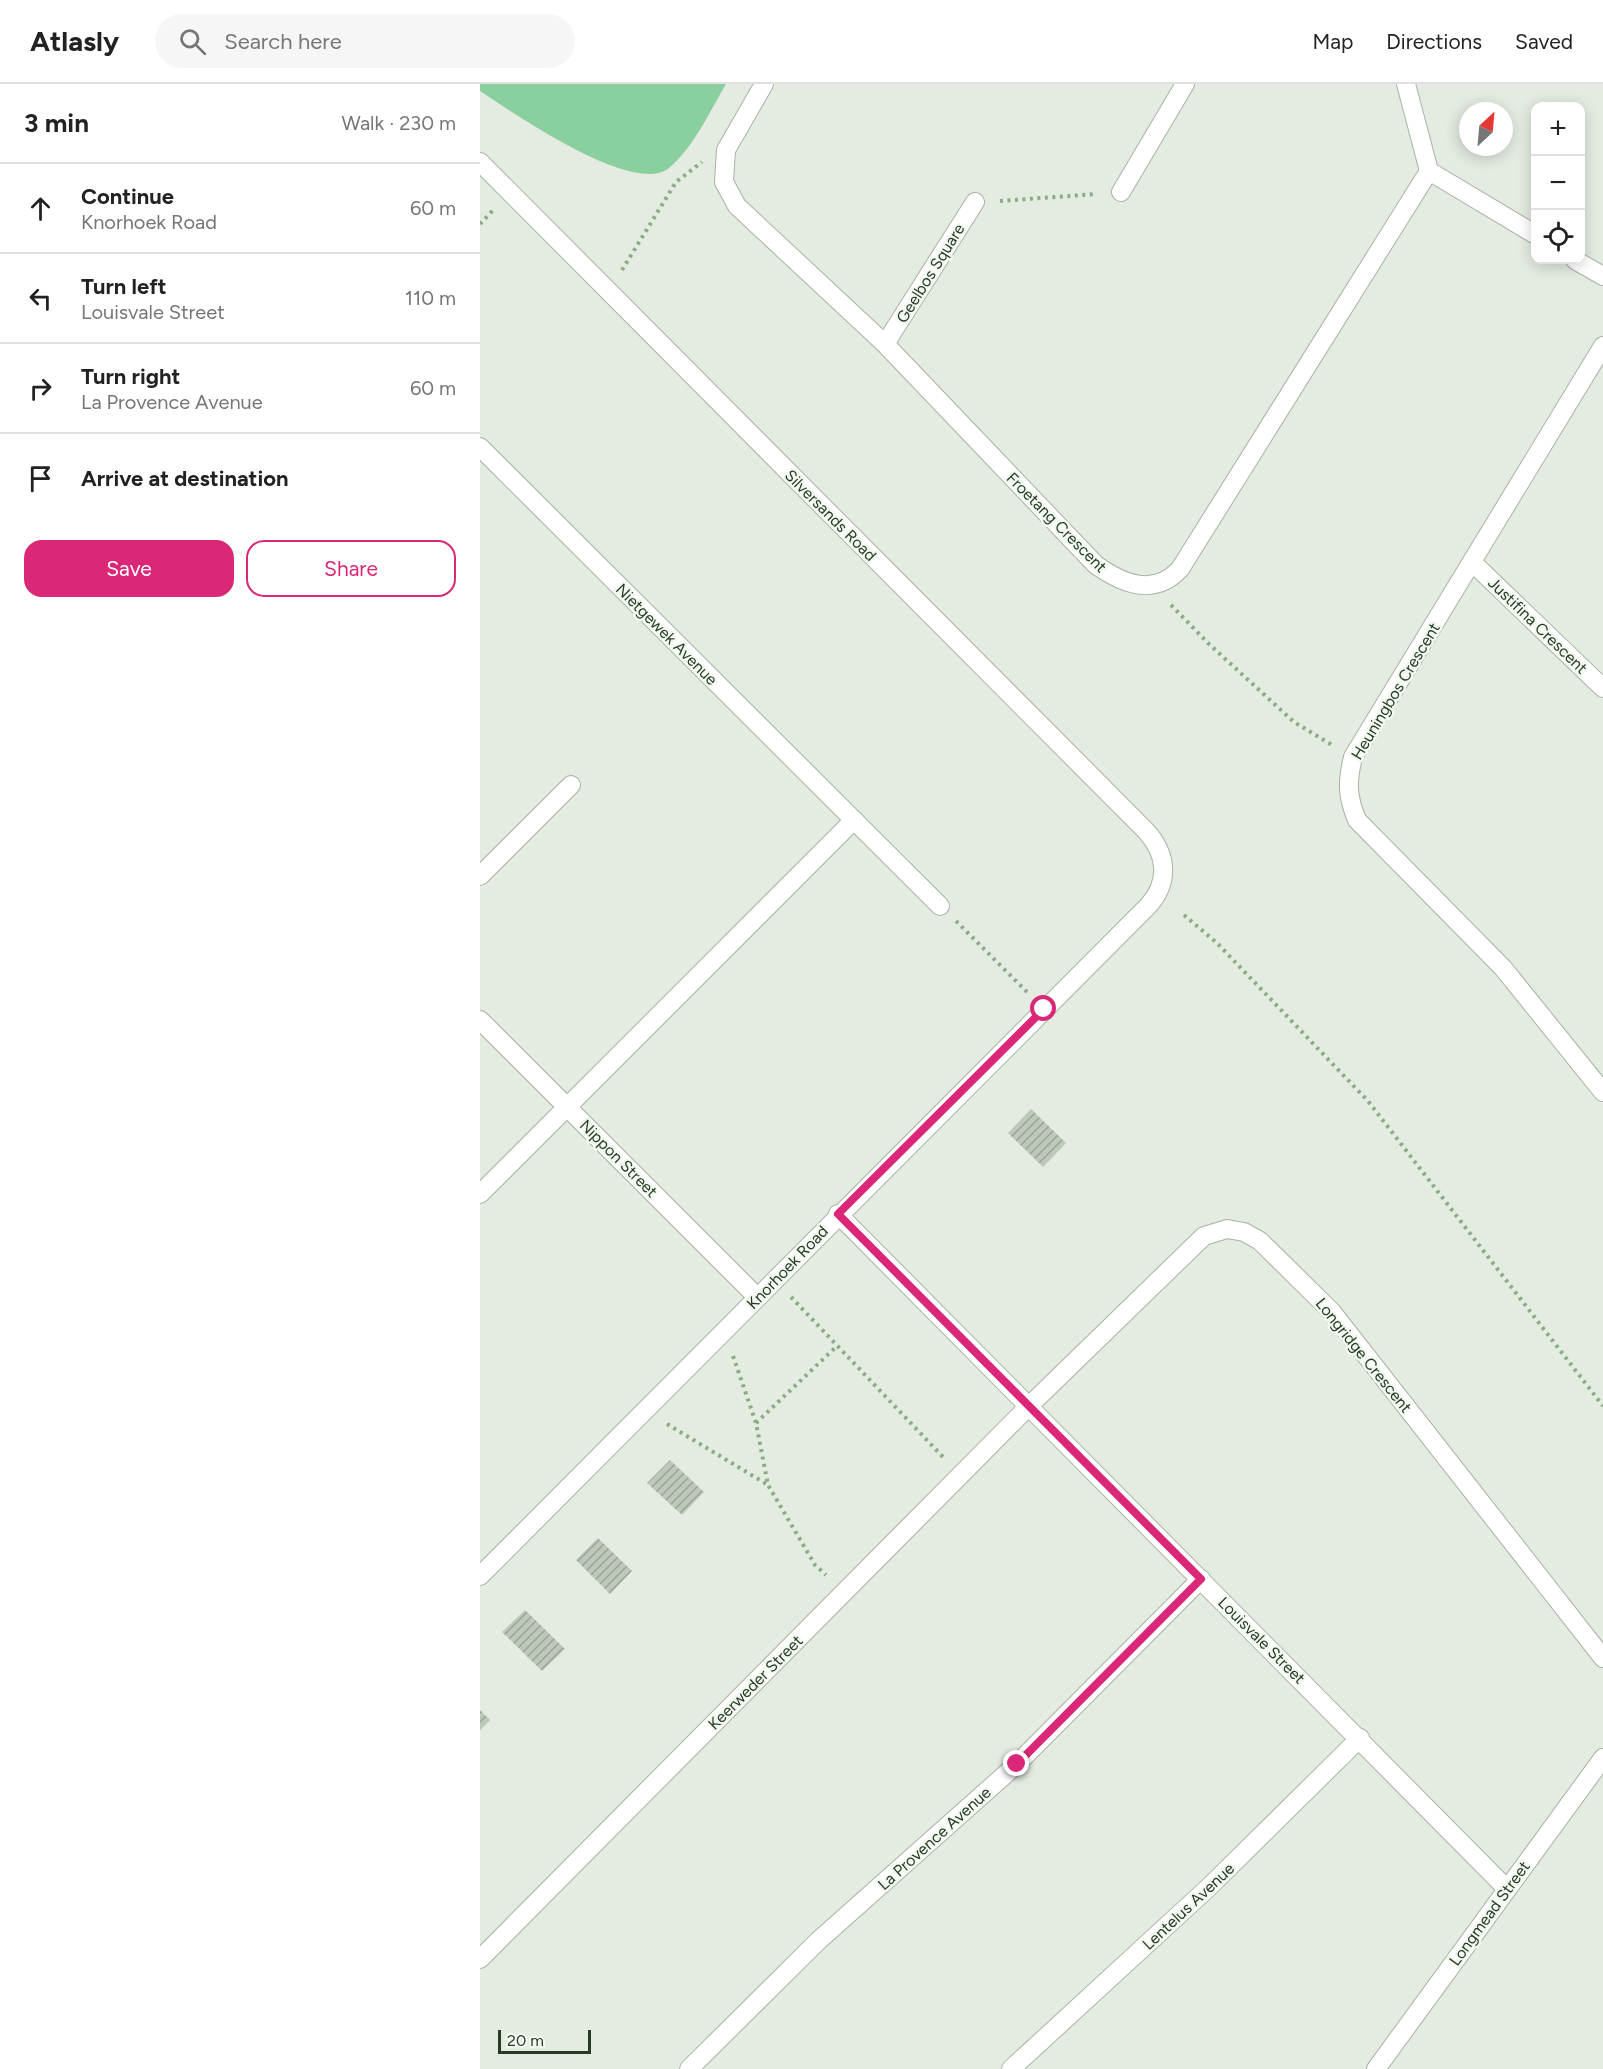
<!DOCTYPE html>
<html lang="en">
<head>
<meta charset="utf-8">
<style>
  :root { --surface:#fff; --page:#f6f6f6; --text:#222; --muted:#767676; --line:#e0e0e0; --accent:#db2777 }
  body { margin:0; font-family:Figtree,sans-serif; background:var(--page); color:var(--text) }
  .controls { position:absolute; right:18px; top:18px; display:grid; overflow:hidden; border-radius:12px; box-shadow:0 3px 15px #0003 }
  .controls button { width:54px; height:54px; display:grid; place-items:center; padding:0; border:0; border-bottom:2px solid var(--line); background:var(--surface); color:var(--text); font:30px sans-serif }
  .compass { position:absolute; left:979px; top:18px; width:54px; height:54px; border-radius:50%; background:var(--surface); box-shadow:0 3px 15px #0003; rotate:26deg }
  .scale { position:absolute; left:18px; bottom:15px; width:93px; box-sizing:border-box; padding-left:6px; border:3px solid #253b22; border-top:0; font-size:16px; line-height:21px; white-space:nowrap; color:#253b22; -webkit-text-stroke:4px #f3f8f1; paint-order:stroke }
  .stop { position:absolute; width:18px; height:18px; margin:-14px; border:4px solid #db2777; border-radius:50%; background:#fff }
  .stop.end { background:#db2777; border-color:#fff; box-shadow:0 2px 6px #0008 }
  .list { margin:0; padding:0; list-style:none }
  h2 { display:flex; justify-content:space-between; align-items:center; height:78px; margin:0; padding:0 24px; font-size:26px }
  h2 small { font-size:20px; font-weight:400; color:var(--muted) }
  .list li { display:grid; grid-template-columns:39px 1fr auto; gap:18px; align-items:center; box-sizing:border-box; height:90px; padding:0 24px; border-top:2px solid var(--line) }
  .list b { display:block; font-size:22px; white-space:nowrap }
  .list p { margin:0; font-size:20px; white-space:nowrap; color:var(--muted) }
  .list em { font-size:20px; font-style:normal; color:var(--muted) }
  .actions { display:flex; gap:12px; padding:18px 24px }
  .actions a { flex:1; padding:14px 0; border:2px solid var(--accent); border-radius:18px; text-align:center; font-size:21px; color:var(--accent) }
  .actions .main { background:var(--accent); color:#fff }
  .icon { flex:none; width:33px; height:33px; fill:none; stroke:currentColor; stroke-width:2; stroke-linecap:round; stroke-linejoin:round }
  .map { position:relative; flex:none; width:1123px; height:1985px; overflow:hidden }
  header { display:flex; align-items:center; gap:36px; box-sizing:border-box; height:84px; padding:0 30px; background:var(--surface); border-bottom:2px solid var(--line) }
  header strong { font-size:28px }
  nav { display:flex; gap:33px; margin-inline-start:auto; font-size:21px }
  .search { width:420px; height:54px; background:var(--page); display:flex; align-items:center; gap:15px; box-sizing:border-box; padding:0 21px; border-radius:33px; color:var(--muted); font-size:22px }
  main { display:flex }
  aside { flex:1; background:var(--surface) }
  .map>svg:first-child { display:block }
  .water { fill:#8acf9e }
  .building { fill:url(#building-hatch) }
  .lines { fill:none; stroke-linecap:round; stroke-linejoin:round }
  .minor-casing { stroke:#a7b3a4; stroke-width:20 }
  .path { stroke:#89ad82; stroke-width:4; stroke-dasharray:3 4.5; stroke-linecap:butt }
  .minor { stroke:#fff; stroke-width:18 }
  .route { stroke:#db2777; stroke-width:8 }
  .labels { text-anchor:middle; stroke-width:5; stroke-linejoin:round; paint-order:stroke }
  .street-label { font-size:16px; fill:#253b22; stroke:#f3f8f1 }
</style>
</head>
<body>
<header>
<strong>Atlasly</strong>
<div class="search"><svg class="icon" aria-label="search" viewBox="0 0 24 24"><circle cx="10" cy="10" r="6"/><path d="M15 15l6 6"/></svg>Search here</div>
<nav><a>Map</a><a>Directions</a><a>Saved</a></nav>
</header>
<main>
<aside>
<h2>3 min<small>Walk · 230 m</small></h2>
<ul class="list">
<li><svg class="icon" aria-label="ahead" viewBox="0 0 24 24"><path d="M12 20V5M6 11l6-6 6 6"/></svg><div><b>Continue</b><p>Knorhoek Road</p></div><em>60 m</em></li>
<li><svg class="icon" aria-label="left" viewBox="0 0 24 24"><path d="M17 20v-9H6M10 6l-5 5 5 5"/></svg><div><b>Turn left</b><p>Louisvale Street</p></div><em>110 m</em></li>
<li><svg class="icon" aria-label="right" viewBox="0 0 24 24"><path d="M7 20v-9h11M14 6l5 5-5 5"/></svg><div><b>Turn right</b><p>La Provence Avenue</p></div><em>60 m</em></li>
<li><svg class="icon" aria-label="arrive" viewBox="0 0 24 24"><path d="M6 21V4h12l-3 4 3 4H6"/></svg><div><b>Arrive at destination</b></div></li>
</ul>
<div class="actions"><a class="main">Save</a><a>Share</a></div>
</aside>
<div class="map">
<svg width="1123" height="1985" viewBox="0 0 1123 1985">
  <defs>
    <pattern id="building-hatch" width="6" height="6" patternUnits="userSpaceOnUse" patternTransform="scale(1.5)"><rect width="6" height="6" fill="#bdc8b9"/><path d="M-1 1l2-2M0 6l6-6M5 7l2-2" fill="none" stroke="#99a496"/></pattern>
  </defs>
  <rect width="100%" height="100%" fill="#e4ebe1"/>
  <path class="water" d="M0,0h246c-16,27 -32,63 -57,84 -35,29 -157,-56 -189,-77z"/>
  <g class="building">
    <path d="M551,1025l35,34 -23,24 -35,-34z"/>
    <path d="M190,1376l34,32 -22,23 -35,-32z"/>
    <path d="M118,1454l34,33 -22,23 -34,-34z"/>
    <path d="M45,1526l40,39 -23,22 -40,-39z"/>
    <path d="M0,1626l10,10 -10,10z"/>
  </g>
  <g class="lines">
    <defs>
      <g id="minor">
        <path d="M284,0l-38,66 -2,32 13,24 148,138 211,221c27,19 58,32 84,4l249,-398"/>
        <path d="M926,0l23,87 107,64"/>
        <path d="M0,78l666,669c21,23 24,51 2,75l-668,670"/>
        <path d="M641,108l64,-108"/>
        <path d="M1095,176l28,16"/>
        <path d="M405,260l90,-142"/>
        <path d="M1123,262l-250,411c-6,25 -6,39 4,63l146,148 100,124"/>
        <path d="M0,363l460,459"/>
        <path d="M992,478l131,126"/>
        <path d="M0,792l91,-91"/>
        <path d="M0,936l277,277"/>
        <path d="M0,1110l374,-374"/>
        <path d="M358,1130l669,675"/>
        <path d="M0,1875l550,-554 174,-169 23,-7 17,3 16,9 72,71 271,346"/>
        <path d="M209,1985l129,-128 199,-177 184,-185"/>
        <path d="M531,1985l198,-182 151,-149"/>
        <path d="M896,1985l227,-311"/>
      </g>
    </defs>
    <use href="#minor" class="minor-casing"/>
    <g class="path">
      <path d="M520,117l97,-7"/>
      <path d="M0,140l14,-15"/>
      <path d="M142,186l54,-88 26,-20"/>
      <path d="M691,521l38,39 85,78 38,23"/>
      <path d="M704,831l33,28 151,158 235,305"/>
      <path d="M476,837l71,71"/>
      <path d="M311,1213l152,160"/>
      <path d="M253,1272l23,67 12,62 47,80 11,10"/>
      <path d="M276,1339l81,-77"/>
      <path d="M187,1340l101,61"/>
    </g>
    <use href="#minor" class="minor"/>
  </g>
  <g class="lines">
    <path class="route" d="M537,1680l184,-185 -363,-365 206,-205"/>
  </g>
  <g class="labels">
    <g class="street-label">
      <text transform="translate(450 189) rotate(-58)" y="6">Geelbos Square</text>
      <text transform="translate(351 431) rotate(45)" y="6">Silversands Road</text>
      <text transform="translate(577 438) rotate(45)" y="6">Froetang Crescent</text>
      <text transform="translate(1058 541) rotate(44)" y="6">Justifina Crescent</text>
      <text transform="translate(187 550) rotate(45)" y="6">Nietgewek Avenue</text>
      <text transform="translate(915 607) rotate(-59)" y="6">Heuningbos Crescent</text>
      <text transform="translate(139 1074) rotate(45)" y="6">Nippon Street</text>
      <text transform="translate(307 1183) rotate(-46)" y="6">Knorhoek Road</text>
      <text transform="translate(884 1271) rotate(51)" y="6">Longridge Crescent</text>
      <text transform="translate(782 1556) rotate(45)" y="6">Louisvale Street</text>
      <text transform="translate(275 1598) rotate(-45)" y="6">Keerweder Street</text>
      <text transform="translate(454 1754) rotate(-42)" y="6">La Provence Avenue</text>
      <text transform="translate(708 1822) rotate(-43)" y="6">Lentelus Avenue</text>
      <text transform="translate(1009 1829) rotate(-54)" y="6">Longmead Street</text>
    </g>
  </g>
</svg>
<div class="controls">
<button>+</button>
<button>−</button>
<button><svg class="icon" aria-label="locate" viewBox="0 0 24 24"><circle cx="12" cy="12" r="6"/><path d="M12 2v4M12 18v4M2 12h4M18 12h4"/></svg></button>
</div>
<svg class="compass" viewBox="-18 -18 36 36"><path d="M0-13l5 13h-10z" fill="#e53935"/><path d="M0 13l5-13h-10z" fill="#767676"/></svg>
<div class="scale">20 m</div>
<div class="stop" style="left:564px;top:925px"></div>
<div class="stop end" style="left:537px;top:1680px"></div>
</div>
</main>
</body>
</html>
